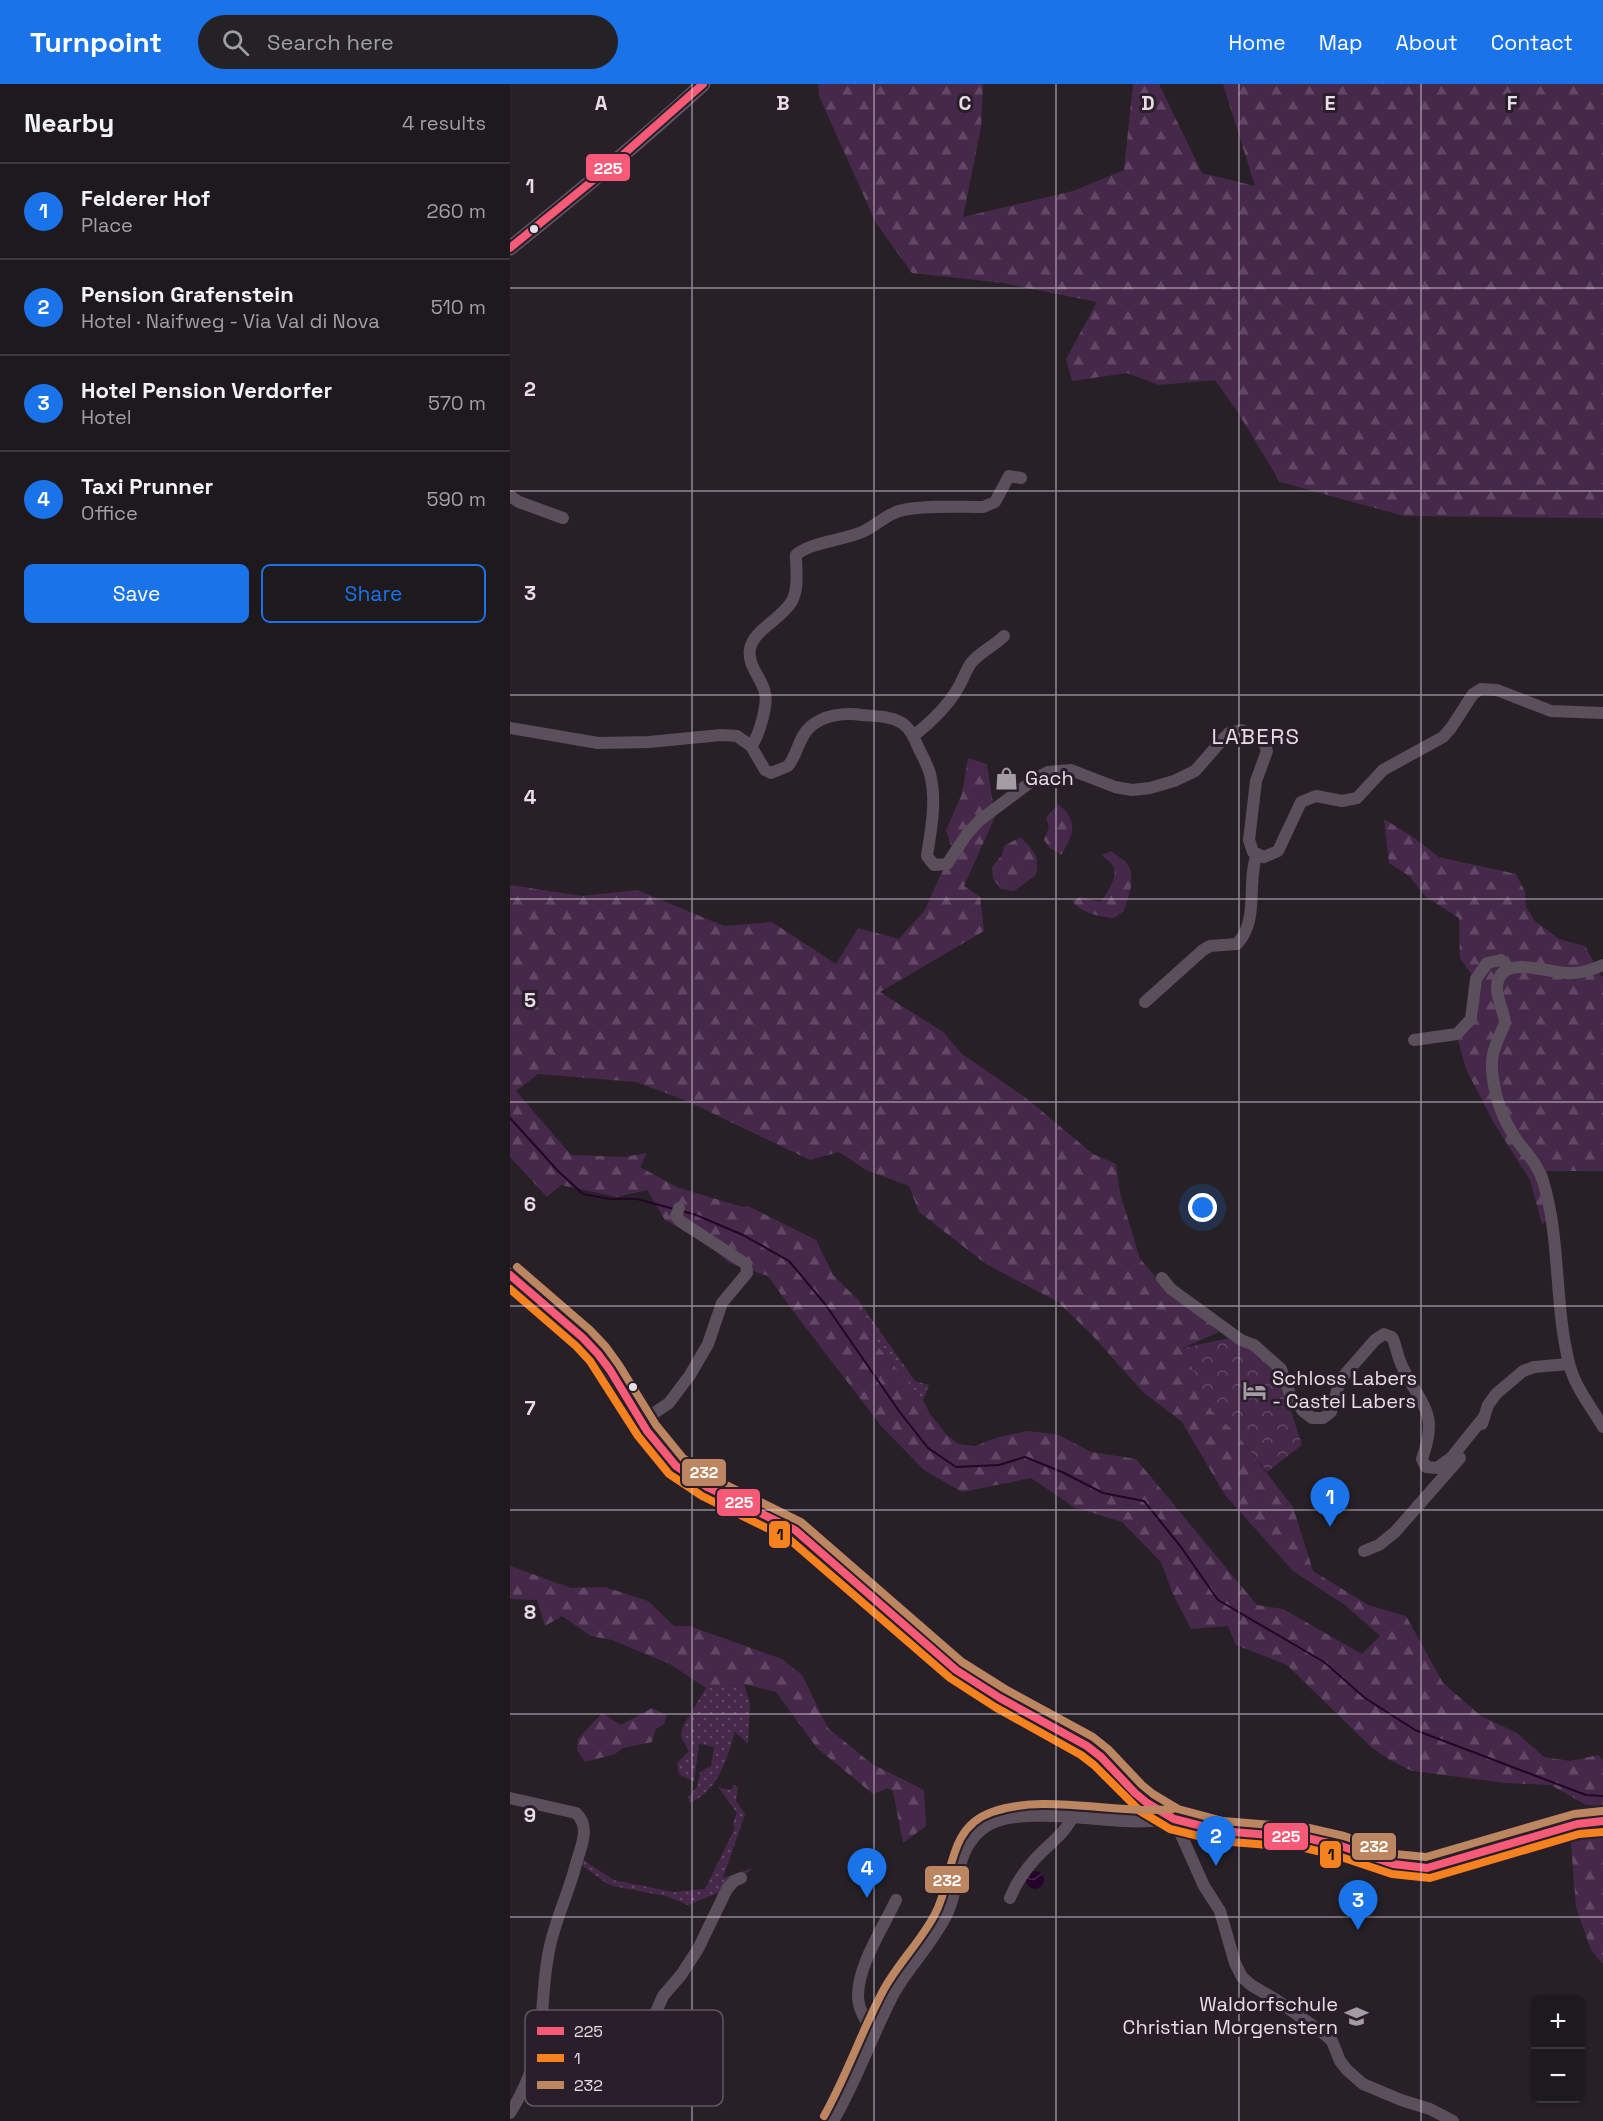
<!DOCTYPE html>
<html lang="en">
<head>
<meta charset="utf-8">
<style>
  :root { --surface:#1d191d; --page:#252226; --text:#f1f3f6; --muted:#a0a0a4; --line:#3b383b; --accent:#1a73e8 }
  body { margin:0; font-family:"Space Grotesk",sans-serif; background:var(--page); color:var(--text) }
  .controls { position:absolute; right:18px; bottom:18px; display:grid; overflow:hidden; border-radius:9px; box-shadow:0 2px 4px #0004 }
  .controls button { width:54px; height:54px; display:grid; place-items:center; padding:0; border:0; border-bottom:2px solid var(--line); background:var(--surface); color:var(--text); font:30px sans-serif }
  .you { position:absolute; left:693px; top:1124px; width:21px; height:21px; margin:-15px; border:4px solid #fff; border-radius:50%; background:#1a73e8; box-shadow:0 0 0 9px #1a73e833 }
  .badge { display:grid; place-items:center; width:39px; height:39px; border-radius:50%; background:var(--accent); color:#fff; font-size:20px; font-weight:700 }
  .pin { position:absolute; translate:-50% -50px; filter:drop-shadow(0 2px 3px #0008) }
  .pin::after { content:''; position:absolute; top:32px; width:21px; height:18px; background:inherit; clip-path:polygon(0 0,100% 0,50% 100%) }
  .list { margin:0; padding:0; list-style:none }
  h2 { display:flex; justify-content:space-between; align-items:center; height:78px; margin:0; padding:0 24px; font-size:26px }
  h2 small { font-size:20px; font-weight:400; color:var(--muted) }
  .list li { display:grid; grid-template-columns:39px 1fr auto; gap:18px; align-items:center; box-sizing:border-box; height:96px; padding:0 24px; border-top:2px solid var(--line) }
  .list b { display:block; font-size:22px; white-space:nowrap }
  .list p { margin:0; font-size:20px; white-space:nowrap; color:var(--muted) }
  .list em { font-size:20px; font-style:normal; color:var(--muted) }
  .actions { display:flex; gap:12px; padding:18px 24px }
  .actions a { flex:1; padding:14px 0; border:2px solid var(--accent); border-radius:9px; text-align:center; font-size:21px; color:var(--accent) }
  .actions .main { background:var(--accent); color:#fff }
  .icon { flex:none; width:33px; height:33px; fill:none; stroke:currentColor; stroke-width:2; stroke-linecap:round; stroke-linejoin:round }
  .map { position:relative; flex:none; width:1093px; height:2037px; overflow:hidden }
  header { display:flex; align-items:center; gap:36px; box-sizing:border-box; height:84px; padding:0 30px; background:var(--accent); color:#fff }
  header strong { font-size:28px }
  nav { display:flex; gap:33px; margin-inline-start:auto; font-size:21px }
  .search { width:420px; height:54px; background:var(--page); display:flex; align-items:center; gap:15px; box-sizing:border-box; padding:0 21px; border-radius:33px; color:var(--muted); font-size:22px }
  main { display:flex }
  aside { flex:1; background:var(--surface) }
  .map>svg:first-child { display:block }
  .grass { fill:url(#grass-dots) }
  .forest { fill:url(#forest-firs); fill-rule:evenodd }
  .park { fill:url(#park-crowns) }
  .water { fill:url(#water-waves) }
  .lines { fill:none; stroke-linecap:round; stroke-linejoin:round }
  .stream { stroke:#240529; stroke-width:2 }
  .minor { stroke:#5a4f5b; stroke-width:12 }
  .major { stroke:#645767; stroke-width:15 }
  .bus-1-casing { stroke:#291e2a; stroke-width:12 }
  .bus-2-casing { stroke:#291e2a; stroke-width:12 }
  .bus-3-casing { stroke:#291e2a; stroke-width:12 }
  .bus-1 { stroke:#f75a77; stroke-width:8 }
  .bus-2 { stroke:#f5821f; stroke-width:8 }
  .bus-3 { stroke:#bb8660; stroke-width:8 }
  .grid { fill:none; stroke:#e7dfe7; stroke-width:1.5; stroke-opacity:0.55 }
  .bus-dot { fill:#e7dfe7; stroke:#291e2a; stroke-width:2 }
  .labels { text-anchor:middle; stroke-width:6; stroke-linejoin:round; paint-order:stroke }
  .poi-label { font-size:20px; fill:#e7dfe7; stroke:#291e2a; text-anchor:start }
  .quarter-label { font-size:22px; letter-spacing:1.5px; fill:#e7dfe7; stroke:#291e2a }
  .key { fill:#291e2a; stroke:#625863; stroke-width:1.5 }
  .key-label { font-size:16px; fill:#e7dfe7 }
  .grid-label { font-size:20px; text-anchor:middle; font-weight:bold; fill:#e7dfe7; stroke:#291e2a; stroke-width:6; stroke-linejoin:round; paint-order:stroke }
  .line-badge { stroke:#291e2a; stroke-width:2 }
  .badge-label { font-size:16px; text-anchor:middle; font-weight:bold; fill:#fff }
  .pale-badge-label { font-size:16px; text-anchor:middle; font-weight:bold; fill:#111 }
</style>
</head>
<body>
<header>
<strong>Turnpoint</strong>
<div class="search"><svg class="icon" aria-label="search" viewBox="0 0 24 24"><circle cx="10" cy="10" r="6"/><path d="M15 15l6 6"/></svg>Search here</div>
<nav><a>Home</a><a>Map</a><a>About</a><a>Contact</a></nav>
</header>
<main>
<aside>
<h2>Nearby<small>4 results</small></h2>
<ul class="list">
<li><span class="badge">1</span><div><b>Felderer Hof</b><p>Place</p></div><em>260 m</em></li>
<li><span class="badge">2</span><div><b>Pension Grafenstein</b><p>Hotel · Naifweg - Via Val di Nova</p></div><em>510 m</em></li>
<li><span class="badge">3</span><div><b>Hotel Pension Verdorfer</b><p>Hotel</p></div><em>570 m</em></li>
<li><span class="badge">4</span><div><b>Taxi Prunner</b><p>Office</p></div><em>590 m</em></li>
</ul>
<div class="actions"><a class="main">Save</a><a>Share</a></div>
</aside>
<div class="map">
<svg width="1093" height="2037" viewBox="0 0 1093 2037">
  <defs>
    <pattern id="grass-dots" width="8" height="8" patternUnits="userSpaceOnUse" patternTransform="scale(1.5)"><rect width="8" height="8" fill="#46284a"/><path d="M2 2h.1M6 6h.1" fill="none" stroke="#614764" stroke-width="1.8" stroke-linecap="round"/></pattern>
    <pattern id="forest-firs" width="22" height="20" patternUnits="userSpaceOnUse" patternTransform="scale(1.5)"><rect width="22" height="20" fill="#46284a"/><path d="M5 1l3.5 6h-7zM16 11l3.5 6h-7z" fill="#614764"/></pattern>
    <pattern id="park-crowns" width="20" height="18" patternUnits="userSpaceOnUse" patternTransform="scale(1.5)"><rect width="20" height="18" fill="#46284a"/><path d="M2 6a3 3 0 1 1 6 0M12 15a3 3 0 1 1 6 0" fill="none" stroke="#614764"/></pattern>
    <pattern id="water-waves" width="16" height="10" patternUnits="userSpaceOnUse" patternTransform="scale(1.5)"><rect width="16" height="10" fill="#240529"/><path d="M0 5q4-4 8 0t8 0" fill="none" stroke="#442948"/></pattern>
  </defs>
  <rect width="100%" height="100%" fill="#272127"/>
  <g class="grass">
    <path d="M349,1217l56,80 14,4 -6,15 -43,-51z"/>
    <path d="M234,1600l6,20 -2,40 -13,-12c-9,29 -16,57 -45,71l-2,-6 9,-10 3,-15 11,-6 3,-19 -15,-3 -5,38 -15,-8 -2,-11 12,-12 -8,-14 2,-11 23,-38z"/>
    <path d="M224,1701l4,2 -2,14 9,13 -22,64 30,-10 -26,21 -39,16 -22,-9 -53,-10 -7,-3 -27,-20 1,-5 34,22 59,12 32,-3 30,-61 -2,-5 4,-10 -19,-26 13,3z"/>
  </g>
  <g class="forest">
    <path d="M308,0h165l-2,43 -18,90 110,-26 51,-21 9,-86h26l43,89 53,13 -32,-102h380v434l-199,-2 -124,-34 -43,-71 -22,-31 -56,5 -32,-12 -55,8 -6,-22 31,-57 -94,-19 -91,-10 -36,-50 -57,-127z"/>
    <path d="M458,674l19,6 8,53 -31,69 16,11 4,34 -104,61 63,40 19,22 64,44 67,56 23,10 4,29 20,66 28,32 51,41 -36,16 29,63 24,22 57,74 20,64 55,34 38,11 37,67 38,33 36,17 27,24 26,4 28,-6 5,5v46l-17,-1 -35,-20 -45,-2 -94,-12 -22,-11 -18,-12 -85,-83 -51,-20 -8,-19 -37,3 -19,-37 -11,-30 -39,-40 -48,-15 -43,-29 -69,14 -38,-22 -42,-43 -89,-116 -25,-35 -39,-13 -20,-18 -44,-25 -18,-30 -30,7 -56,-12 -14,12 -37,-40v-272l72,11 55,-6 87,36 48,-4 64,42 22,-36 41,11 26,-29 27,-61 -6,-19 16,-36zM28,990l98,8 51,19 123,59 29,-8 27,18 43,16 10,26 67,52 72,38 34,33 51,57 39,30 43,73 68,76 52,34 35,31 -18,18 -79,-45 -26,-4 -121,-146 -45,-7 -32,-17 -31,-4 -29,6 -24,9 -17,-2 -12,-10 -16,-20 -7,-14 -43,-51 -21,-48 -26,-26 -17,-35 -68,-34 -5,1 -64,-19 -39,-21 7,-14 -22,4 -54,-2 -55,-64z"/>
    <path d="M548,720c21,17 16,31 3,51l-11,-7 -6,-8 5,-13 -3,-9z"/>
    <path d="M874,735l29,18 26,20 77,17 9,18 1,15 9,14 24,18 26,7 16,30h2v195h-56l9,43 -14,10 -12,-44 -36,-57 -28,-54 -8,-29 20,-24 1,-31 -19,-27 -1,-40 -33,-21 -17,-21 -20,-13z"/>
    <path d="M511,753c13,15 19,18 15,38l-22,16 -13,-2 -8,-10 -1,-12 10,-12 2,-9z"/>
    <path d="M601,767l15,11 5,9v16l-7,24 -10,7c-15,-1 -32,-5 -42,-17l9,-4 19,5c7,-7 19,-27 13,-36 -2,-4 -8,-8 -11,-11z"/>
    <path d="M0,1482l61,22 34,-1 43,14 26,25h15l93,33 20,16 26,53 44,36 52,26 2,36 -23,17 -10,-52 -5,-3 -15,6 -56,-46 -41,-56 -32,-8 -38,4 -36,-24 -58,-24 -21,-4 -29,-20 -17,10 -8,-26 -27,-1z"/>
    <path d="M142,1624l15,7 -3,9 -8,5 -4,13 -29,6 -8,6 -30,8 -8,-12 1,-11 24,-26 19,12z"/>
    <path d="M1093,1745v135l-12,-14 -15,-43 -6,-75z"/>
  </g>
  <path class="park" d="M734,1251l34,36 24,74 -35,27 -31,-39 -24,-22 -29,-63z"/>
  <circle class="water" cx="525" cy="1796" r="9"/>
  <g class="lines">
    <g class="stream">
      <path d="M0,1034l48,53 25,23 27,5h27l37,10"/>
      <path d="M172,1127l14,4 47,20 46,26 36,43 74,107 29,37 28,19 43,-2 26,-8 37,15 41,21 41,8 37,46 37,53 106,62 41,36 50,32 171,65 17,1"/>
    </g>
    <g class="minor">
      <path d="M511,394l-12,-2 -14,26 -12,5c-26,0 -55,-2 -80,3 -16,3 -27,16 -41,22 -18,8 -54,11 -66,23 0,15 3,32 -4,46 -10,18 -39,29 -42,48 -3,17 12,29 15,44 3,11 -6,44 -14,53l14,24 6,3 17,-7c10,-12 10,-28 22,-39 13,-12 35,-15 52,-12 13,1 28,1 40,8 9,6 13,17 17,26 4,8 9,17 11,25 7,27 1,55 -3,82l7,9 13,-1 20,-30 13,-14 56,-42 12,-6 23,-2 44,17 17,3 18,-2 24,-7 21,-10 28,-32 6,-6 12,-3 18,7 4,3 4,11 -11,30 -7,59 4,12 11,5 14,-6 23,-49 15,-6 26,5 15,-3 26,-28 60,-33 8,-9 22,-34 8,-5 16,1 54,21 52,2"/>
      <path d="M0,412l9,6 44,16"/>
      <path d="M0,644l88,15 51,-1 72,-7 16,1 14,10"/>
      <path d="M403,652c17,-13 34,-29 45,-48 5,-8 8,-18 13,-25 9,-11 23,-17 33,-27"/>
      <path d="M1093,881c-11,5 -24,9 -36,8 -19,0 -67,-20 -70,13 -1,13 7,24 8,37 -9,22 -16,31 -12,56 3,22 11,42 23,60 10,14 22,25 27,42 18,59 11,122 26,182 6,25 22,43 34,64"/>
      <path d="M635,918l58,-52 7,-4 27,-2c23,-25 9,-61 20,-90"/>
      <path d="M904,956l43,-6 14,-15 5,-40 11,-16 14,-3 8,8"/>
      <path d="M652,1194l9,11 70,51 13,5 27,24 9,25 13,17 9,7h11l8,-6 9,-32 35,-40 9,-6 8,3c5,10 5,20 11,31 19,39 36,44 19,91l4,8 11,1 14,-10 33,-41"/>
      <path d="M131,1338l28,-19 21,-28 18,-31 14,-41 25,-30 -1,-9 -66,-43 -4,-5 3,-8"/>
      <path d="M972,1340l6,-19 8,-11 27,-23 11,-4 35,-3"/>
      <path d="M854,1467l15,-6 16,-13 65,-74"/>
      <path d="M0,1714l66,15c15,14 5,33 0,51 -7,28 -20,54 -26,82 -7,29 -6,58 -10,86 -4,30 -14,56 -30,81"/>
      <path d="M599,1734l25,-13 13,-2 -5,13 -4,4"/>
      <path d="M500,1814c6,-15 15,-28 26,-40 13,-14 28,-24 37,-41"/>
      <path d="M364,1951c-6,-11 -16,-25 -16,-39 0,-31 25,-68 38,-96"/>
      <path d="M12,2010c26,-7 53,-18 80,-18 12,0 23,3 33,-5l18,-52 10,-23 18,-21 17,-26 29,-60 7,-8 7,-3"/>
      <path d="M323,2037c24,-41 39,-86 61,-128 16,-28 39,-50 53,-79 11,-22 9,-50 22,-70 6,-10 16,-19 28,-23 33,-11 91,-2 127,0 16,1 34,0 50,-2l30,67 16,25 15,52 7,14 9,8 27,16 45,32 9,8 8,20 7,9 16,14 38,16 29,9 23,12"/>
    </g>
    <g class="major">
      <path d="M0,164c66,-53 131,-107 193,-164"/>
      <path d="M0,1191l73,63 15,16 12,16 37,61 29,35 31,21 88,43 161,140 44,28 87,48 14,11 34,36 12,10 27,16 47,12 86,7 34,8 52,18 34,4 27,-7 123,-37 26,-3"/>
    </g>
    <defs>
      <g id="bus-1">
        <path d="M0,164l98,-80 95,-84"/>
        <path d="M0,1191l73,63 15,16 12,16 37,61 29,35 31,21 88,43 161,140 44,28 87,48 14,11 34,36 12,10 27,16 47,12 86,7 34,8 52,18 34,4 150,-44 26,-3"/>
      </g>
      <path id="bus-2" d="M0,1205l66,57 14,15 48,75 31,38 33,22 87,43 161,139 45,29 86,48 13,10 46,46 30,18 49,12 86,7 33,8 54,18 38,4 149,-44 24,-2"/>
      <g id="bus-3">
        <path d="M7,1183l73,63 16,17 13,18 37,60 27,33 29,20 89,44 161,140 43,27 88,48 15,12 34,36 11,9 25,15 45,12 86,7 35,8 51,18 31,3 148,-43 28,-3"/>
        <path d="M314,2032c23,-41 38,-86 60,-127 15,-27 37,-48 51,-75 19,-35 11,-86 57,-102 53,-19 124,3 181,-3"/>
      </g>
    </defs>
    <use href="#bus-1" class="bus-1-casing"/>
    <use href="#bus-2" class="bus-2-casing"/>
    <use href="#bus-3" class="bus-3-casing"/>
    <use href="#bus-1" class="bus-1"/>
    <use href="#bus-2" class="bus-2"/>
    <use href="#bus-3" class="bus-3"/>
  </g>
  <path class="grid" d="M182,0v2037M364,0v2037M546,0v2037M729,0v2037M911,0v2037M0,204h1093M0,407h1093M0,611h1093M0,815h1093M0,1018h1093M0,1222h1093M0,1426h1093M0,1630h1093M0,1833h1093"/>
  <defs>
    <symbol id="shop-bare" viewBox="-9 -9 18 18"><path d="M-5-2.5h2.3a2.7 3.5 0 0 1 5.4 0H5L5.5 6h-11ZM-1.5-2.5h3a1.5 2.3 0 0 0-3 0Z" fill="#a49ca4" stroke="#291e2a" stroke-width="2.5" paint-order="stroke"/></symbol>
    <symbol id="hotel-bare" viewBox="-9 -9 18 18"><path d="M-6-4.5h1.5V1H6V5H4.5V3h-9V5H-6ZM-4 0a1.8 1.8 0 1 1 3.6 0ZM.5 0V-2.5h3Q6-2.5 6 0Z" fill="#a49ca4" stroke="#291e2a" stroke-width="2.5" paint-order="stroke"/></symbol>
    <symbol id="school-bare" viewBox="-9 -9 18 18"><path d="M0-5L7-2L0 1L-7-2ZM-4 1L0 2.5L4 1V4Q0 6-4 4Z" fill="#a49ca4" stroke="#291e2a" stroke-width="2.5" paint-order="stroke"/></symbol>
  </defs>
  <g fill-rule="evenodd">
    <use href="#shop-bare" x="480" y="678" width="33" height="33"/>
    <use href="#hotel-bare" x="728" y="1290" width="33" height="33"/>
    <use href="#school-bare" x="830" y="1916" width="33" height="33"/>
  </g>
  <g class="bus-dot">
    <circle cx="24" cy="145" r="5"/>
    <circle cx="123" cy="1303" r="5"/>
  </g>
  <g class="labels">
    <g class="poi-label">
      <text x="515" y="701">Gach</text>
      <text x="762" y="1301">Schloss Labers<tspan x="762" dy="23">- Castel Labers</tspan></text>
      <text x="828" y="1927" text-anchor="end">Waldorfschule<tspan x="828" dy="23">Christian Morgenstern</tspan></text>
    </g>
    <g class="quarter-label">
      <text x="746" y="660">LABERS</text>
    </g>
  </g>
  <rect x="15" y="1926" width="198" height="96" rx="9" class="key"/>
  <rect x="27" y="1943" width="27" height="8" fill="#f75a77"/>
  <rect x="27" y="1970" width="27" height="8" fill="#f5821f"/>
  <rect x="27" y="1997" width="27" height="8" fill="#bb8660"/>
  <g class="key-label">
    <text x="64" y="1953">225</text>
    <text x="64" y="1980">1</text>
    <text x="64" y="2007">232</text>
  </g>
  <g class="grid-label">
    <text x="91" y="26">A</text>
    <text x="273" y="26">B</text>
    <text x="455" y="26">C</text>
    <text x="638" y="26">D</text>
    <text x="820" y="26">E</text>
    <text x="1002" y="26">F</text>
    <text x="20" y="109">1</text>
    <text x="20" y="312">2</text>
    <text x="20" y="516">3</text>
    <text x="20" y="720">4</text>
    <text x="20" y="923">5</text>
    <text x="20" y="1127">6</text>
    <text x="20" y="1331">7</text>
    <text x="20" y="1535">8</text>
    <text x="20" y="1738">9</text>
  </g>
  <g class="line-badge">
    <rect x="75" y="69" width="46" height="29" rx="6" fill="#f75a77"/>
    <rect x="171" y="1374" width="46" height="29" rx="6" fill="#bb8660"/>
    <rect x="206" y="1404" width="45" height="29" rx="6" fill="#f75a77"/>
    <rect x="258" y="1436" width="23" height="29" rx="6" fill="#f5821f"/>
    <rect x="753" y="1738" width="46" height="29" rx="6" fill="#f75a77"/>
    <rect x="841" y="1748" width="46" height="29" rx="6" fill="#bb8660"/>
    <rect x="809" y="1756" width="23" height="29" rx="6" fill="#f5821f"/>
    <rect x="414" y="1781" width="46" height="29" rx="6" fill="#bb8660"/>
  </g>
  <g class="badge-label">
    <text x="98" y="90">225</text>
    <text x="194" y="1394">232</text>
    <text x="229" y="1424">225</text>
    <text x="776" y="1758">225</text>
    <text x="864" y="1768">232</text>
    <text x="437" y="1802">232</text>
  </g>
  <g class="pale-badge-label">
    <text x="270" y="1456">1</text>
    <text x="821" y="1776">1</text>
  </g>
</svg>
<div class="controls">
<button>+</button>
<button>−</button>
</div>
<div class="you"></div>
<div class="pin badge" style="left:820px;top:1443px">1</div>
<div class="pin badge" style="left:706px;top:1782px">2</div>
<div class="pin badge" style="left:848px;top:1846px">3</div>
<div class="pin badge" style="left:357px;top:1814px">4</div>
</div>
</main>
</body>
</html>
